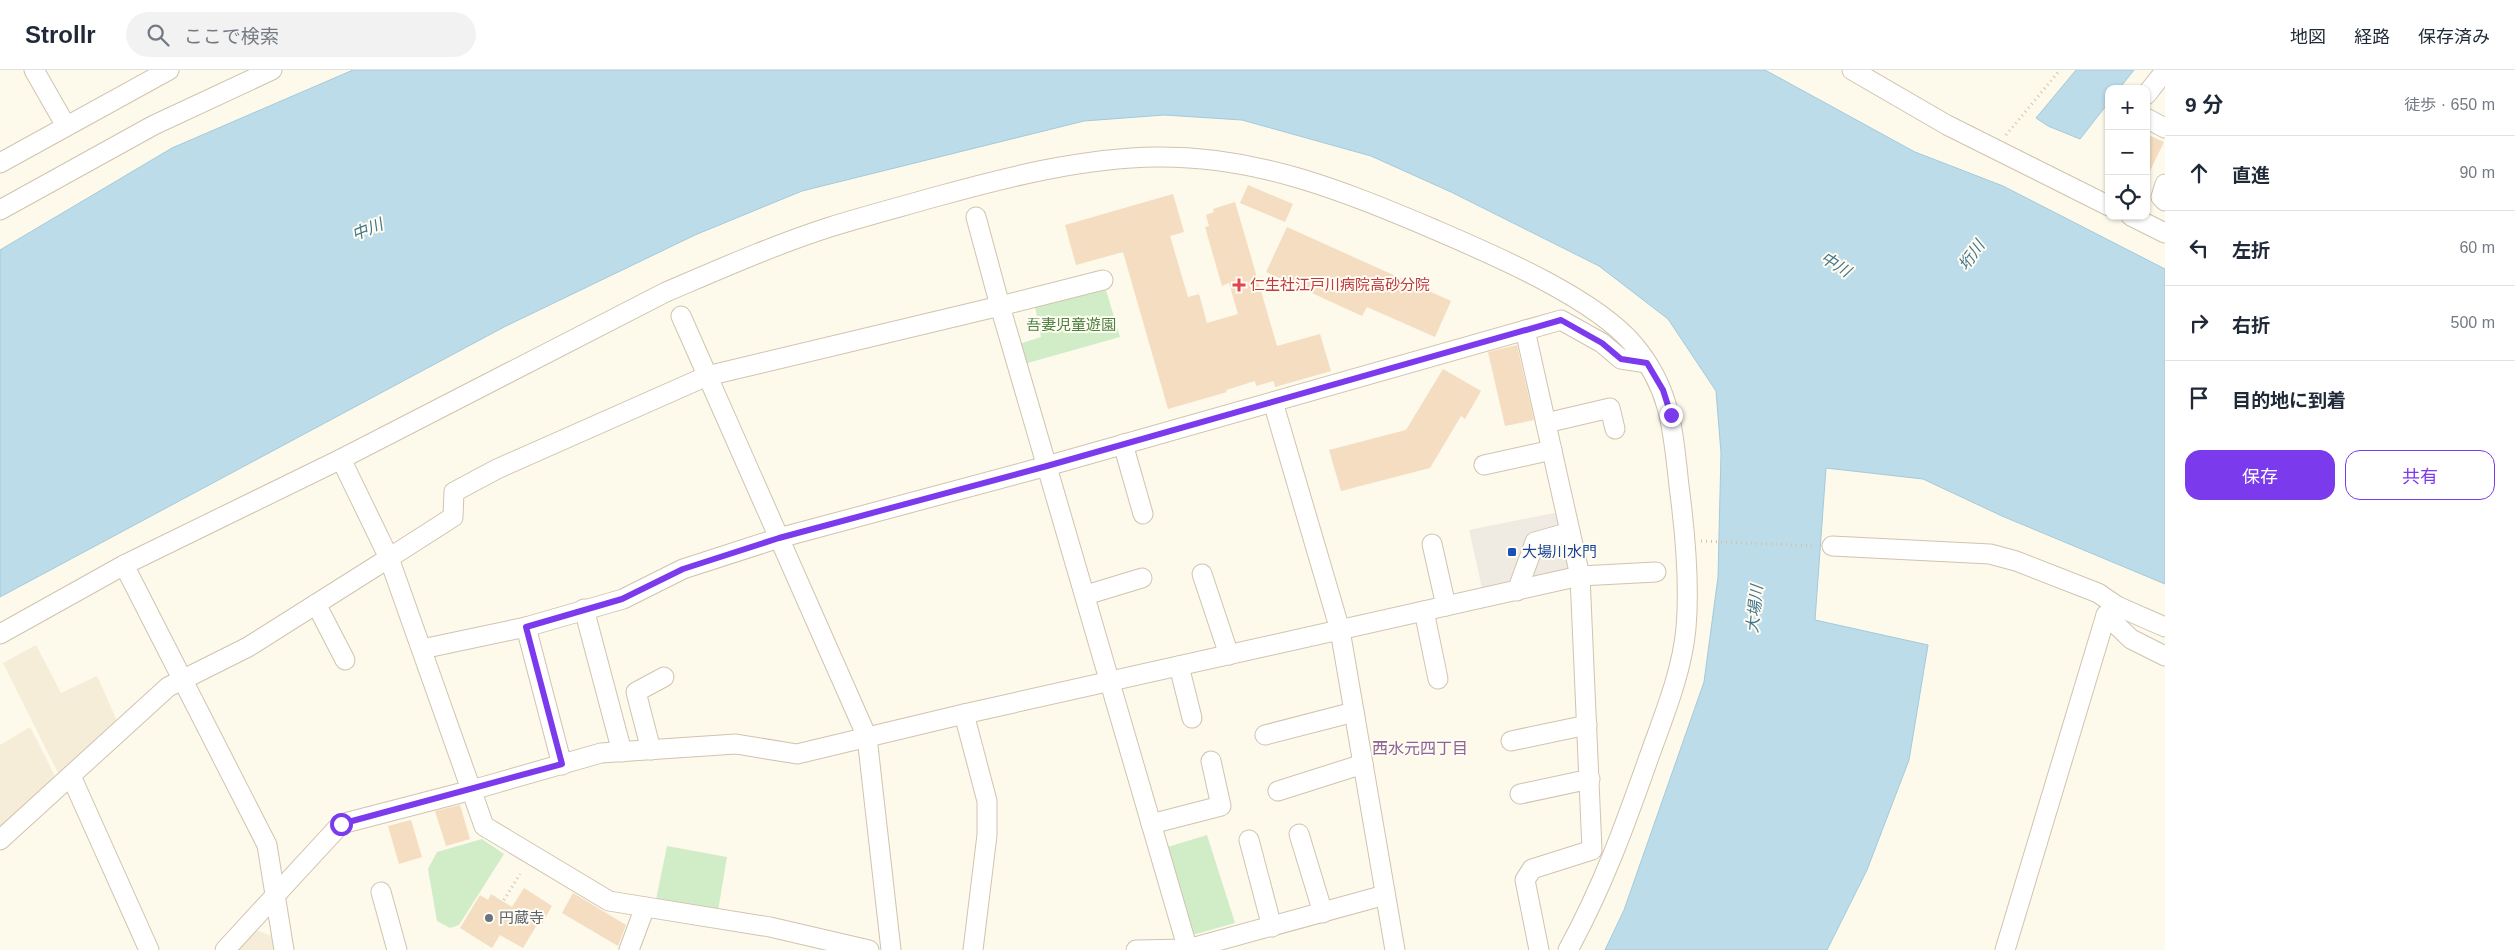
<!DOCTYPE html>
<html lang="ja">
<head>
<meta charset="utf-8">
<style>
  :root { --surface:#fff; --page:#f2f2f3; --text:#1f2937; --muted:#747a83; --line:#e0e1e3; --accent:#7c3aed }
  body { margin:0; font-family:Arial,"Noto Sans JP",sans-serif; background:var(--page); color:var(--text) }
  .controls { position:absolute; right:15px; top:15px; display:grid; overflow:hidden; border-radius:10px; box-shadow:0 1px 4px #0004 }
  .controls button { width:45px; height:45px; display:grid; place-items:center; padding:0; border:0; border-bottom:1px solid var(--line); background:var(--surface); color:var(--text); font:25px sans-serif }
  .stop { position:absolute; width:15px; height:15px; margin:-11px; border:4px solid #7c3aed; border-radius:50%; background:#fff }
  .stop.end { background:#7c3aed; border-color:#fff; box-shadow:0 1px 5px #0008 }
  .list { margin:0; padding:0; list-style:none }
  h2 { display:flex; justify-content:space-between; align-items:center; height:65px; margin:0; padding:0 20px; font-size:21px }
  h2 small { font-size:16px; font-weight:400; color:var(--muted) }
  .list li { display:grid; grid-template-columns:32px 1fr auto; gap:15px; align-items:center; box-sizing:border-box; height:75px; padding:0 20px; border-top:1px solid var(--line) }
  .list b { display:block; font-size:19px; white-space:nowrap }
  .list em { font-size:16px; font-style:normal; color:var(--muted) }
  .actions { display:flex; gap:10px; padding:15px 20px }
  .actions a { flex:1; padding:11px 0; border:1px solid var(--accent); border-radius:15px; text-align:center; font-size:18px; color:var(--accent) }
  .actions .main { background:var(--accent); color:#fff }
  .icon { flex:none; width:28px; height:28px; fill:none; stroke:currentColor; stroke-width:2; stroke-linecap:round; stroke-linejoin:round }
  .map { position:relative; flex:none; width:2165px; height:880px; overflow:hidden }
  header { display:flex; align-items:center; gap:30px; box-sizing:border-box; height:70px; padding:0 25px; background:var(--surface); border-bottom:1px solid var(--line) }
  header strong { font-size:24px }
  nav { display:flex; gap:28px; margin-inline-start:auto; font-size:18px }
  .search { width:350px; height:45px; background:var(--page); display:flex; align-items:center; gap:12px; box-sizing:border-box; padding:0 18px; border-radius:28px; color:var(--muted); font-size:19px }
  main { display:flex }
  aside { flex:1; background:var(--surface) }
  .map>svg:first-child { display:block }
  .residential { fill:#f6edd8 }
  .industrial { fill:#efebe3 }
  .green { fill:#d1edc7 }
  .water { fill:#bddce9; stroke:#a3cadb }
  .building { fill:#f4ddc1 }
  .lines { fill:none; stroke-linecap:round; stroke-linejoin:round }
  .minor-casing { stroke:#d1c3af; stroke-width:21 }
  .path { stroke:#dac1a3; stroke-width:3; stroke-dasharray:1 4; stroke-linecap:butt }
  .minor { stroke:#fff; stroke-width:19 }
  .route { stroke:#7c3aed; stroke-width:6 }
  .health-dot { fill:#e0444e; stroke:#fffcf2; stroke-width:2 }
  .transit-dot { fill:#1a4fb4; stroke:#fffcf2; stroke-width:2 }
  .worship-dot { fill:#6b7280; stroke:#fffcf2; stroke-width:2 }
  .labels { text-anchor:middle; stroke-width:4; stroke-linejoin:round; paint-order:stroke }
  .health-label { font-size:15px; fill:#be3a42; stroke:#fffcf2; text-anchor:start }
  .park-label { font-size:15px; fill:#4c8142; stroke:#fffcf2 }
  .transit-label { font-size:15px; fill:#164399; stroke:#fffcf2; text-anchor:start }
  .worship-label { font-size:15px; fill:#5b616d; stroke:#fffcf2; text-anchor:start }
  .water-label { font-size:16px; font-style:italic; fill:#43768f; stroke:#fffcf2 }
  .neighbourhood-label { font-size:16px; fill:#8c6496; stroke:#fffcf2 }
</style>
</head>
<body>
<header>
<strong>Strollr</strong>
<div class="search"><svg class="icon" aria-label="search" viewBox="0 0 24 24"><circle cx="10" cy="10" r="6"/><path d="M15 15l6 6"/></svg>ここで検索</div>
<nav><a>地図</a><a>経路</a><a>保存済み</a></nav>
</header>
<main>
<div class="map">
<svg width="2165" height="880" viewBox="0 0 2165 880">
  <rect width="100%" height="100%" fill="#fdf9eb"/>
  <g class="residential">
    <path d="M36,575l25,48 36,-17 21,47 -57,56 -58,-116z"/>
    <path d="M30,657l27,53 -57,51v-86z"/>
    <path d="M256,860l16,6 2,14h-37z"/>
  </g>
  <path class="industrial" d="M1559,442l13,56 -90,20 -13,-58z"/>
  <g class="green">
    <path d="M1106,220l14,47 -96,27 -5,-20 22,-7 -6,-30z"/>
    <path d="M1207,765l28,88 -46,13 -25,-88z"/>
    <path d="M482,769l22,15 -45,71 -9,3 -13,-7 -9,-52 9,-17z"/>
    <path d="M667,776l60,11 -9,54 -62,-11z"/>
  </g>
  <g class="water">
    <path d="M353,0h1412l150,82 88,34 162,83v315l-163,-68 -79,-37 -97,-11 -11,152 113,25 -19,115 -42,110 -40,80h-222l19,-40 80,-228 14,-105 3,-124 -5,-62 -48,-72 -69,-53 -148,-74 -80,-36 -129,-36 -78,-5 -80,6 -282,70 -107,44 -191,92 -504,270v-347l172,-102z"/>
    <path d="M2076,0h58l-15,19h-10v13l-29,37 -32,-13 -12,-8z"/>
  </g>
  <g class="building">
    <path d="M2146,64l18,8 -18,37z"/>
    <path d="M1248,115l45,19 -8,18 -45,-19z"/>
    <path d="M1173,124l11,38 -14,4 18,61 11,-3 8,29 31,-9 -9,-31 -7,3 -17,-59 4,-1 -3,-11 8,-3 -1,-3 22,-7 42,144 43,-12 11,37 -56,16 -1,-6 -18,5 -1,-5 -29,9 1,2 -59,17 -45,-157 -47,13 -11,-40z"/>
    <path d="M1287,157l164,74 -16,36 -68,-30 -5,9 -96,-44z"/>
    <path d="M1517,275l17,75 -29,6 -17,-74z"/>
    <path d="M1443,299l38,22 -16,28 -4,-3 -31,52 -89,23 -12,-41 77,-20z"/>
    <path d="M460,735l10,34 -24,7 -11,-35z"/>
    <path d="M411,750l11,37 -23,7 -11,-38z"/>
    <path d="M524,818l28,18 -11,19 -3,-2 -15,25 -23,-13 -8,13 -32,-20 20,-33 8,5 3,-6 21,13z"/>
    <path d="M573,823l53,32 -8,21 -56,-33z"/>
  </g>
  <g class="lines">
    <defs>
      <g id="minor">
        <path d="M34,0l32,56"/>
        <path d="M1852,0l95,55 162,81"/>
        <path d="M2146,25l19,-24"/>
        <path d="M2146,48l19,10"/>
        <path d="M0,93l169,-93"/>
        <path d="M2165,114l-4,13 4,4"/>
        <path d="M0,140l154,-85 118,-55"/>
        <path d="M2131,146l34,17"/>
        <path d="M976,147l24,89 103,-26"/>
        <path d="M681,246l186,421 24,213"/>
        <path d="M1525,260l55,246 12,274 -60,19 -7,11 14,70"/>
        <path d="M1273,332l67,228 55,320"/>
        <path d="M1546,353l64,-15 5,21"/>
        <path d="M1123,374l20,70"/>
        <path d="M1484,395l68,-15"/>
        <path d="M1432,474l14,62"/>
        <path d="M1832,476l158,8 26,7 82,32 19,13"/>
        <path d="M124,495l143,280 17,105"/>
        <path d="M1202,504l27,81"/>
        <path d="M1517,521l18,-49 35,-10"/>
        <path d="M1086,525l56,-17"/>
        <path d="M316,534l29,56"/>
        <path d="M584,539l38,143"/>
        <path d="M1424,541l14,68"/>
        <path d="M2106,545l25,24 34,17"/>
        <path d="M526,557l36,138"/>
        <path d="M0,564l124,-69 217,-106 325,-167c54,-23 108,-47 164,-65 35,-11 70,-20 105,-30 72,-20 147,-39 222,-40 100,-1 184,33 274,71 58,25 163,69 203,117 37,44 39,86 45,141 6,45 11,96 7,142 -4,44 -22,87 -37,129 -24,68 -46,129 -81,193"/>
        <path d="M422,579l104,-22 97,-28 60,-30 96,-31 268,-72 514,-146 41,23 19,16 26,4"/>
        <path d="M1179,596l13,52"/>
        <path d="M964,644l23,87v34l-14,115"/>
        <path d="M1265,665l89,-23"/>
        <path d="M1511,671l76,-16"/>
        <path d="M651,680l-15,-58 28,-15"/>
        <path d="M71,706l78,174"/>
        <path d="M1278,721l85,-27"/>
        <path d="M1520,724l70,-15"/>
        <path d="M1151,754l70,-18 -10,-45"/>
        <path d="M1299,764l24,79"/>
        <path d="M0,770l168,-153 80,-40 141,-89 -48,-99"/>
        <path d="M1249,770l23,87"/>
        <path d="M381,822l16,58"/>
        <path d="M225,880l116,-126 131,-34 129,-37 135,-9 61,10 167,-40 616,-138 76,-4"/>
        <path d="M629,880l16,-43"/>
        <path d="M869,880l-99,-23 -161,-26 -125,-75 -95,-268 64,-41 1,-25 43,-23 210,-93 293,-70 188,644"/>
        <path d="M1136,880l52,-1 197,-54"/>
        <path d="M2005,880l101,-335 11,-9 48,21"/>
      </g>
    </defs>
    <use href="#minor" class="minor-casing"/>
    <g class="path">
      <path d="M2006,65l54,-65"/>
      <path d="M1701,471l114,5"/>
      <path d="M504,830l16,-26"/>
    </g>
    <use href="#minor" class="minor"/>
  </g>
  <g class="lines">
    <path class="route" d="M341,754l221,-60 -36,-137 96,-28 61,-30 96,-31 268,-72 514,-146 41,23 19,16 26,4 16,27 8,25"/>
  </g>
  <path class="health-dot" d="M1236.5 207.5h5v5h5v5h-5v5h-5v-5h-5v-5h5z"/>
  <rect class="transit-dot" x="1507" y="477" width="10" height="10" rx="2.5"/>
  <circle class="worship-dot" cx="489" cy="848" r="5"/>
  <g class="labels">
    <g class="health-label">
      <text x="1250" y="220">仁生社江戸川病院高砂分院</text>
    </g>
    <g class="park-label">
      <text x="1071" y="260">吾妻児童遊園</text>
    </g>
    <g class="transit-label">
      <text x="1522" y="487">大場川水門</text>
    </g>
    <g class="worship-label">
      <text x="499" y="853">円蔵寺</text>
    </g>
    <g class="water-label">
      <text transform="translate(367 159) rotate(-22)" y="6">中川</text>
      <text transform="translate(1971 185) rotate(-54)" y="6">垳川</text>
      <text transform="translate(1836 194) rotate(32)" y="6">中川</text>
      <text transform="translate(1754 539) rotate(-84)" y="6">大場川</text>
    </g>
    <g class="neighbourhood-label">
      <text x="1420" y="684">西水元四丁目</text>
    </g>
  </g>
</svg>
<div class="controls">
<button>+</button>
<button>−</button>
<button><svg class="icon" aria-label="locate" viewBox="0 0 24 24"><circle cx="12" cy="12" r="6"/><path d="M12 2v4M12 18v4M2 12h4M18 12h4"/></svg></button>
</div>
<div class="stop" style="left:341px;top:754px"></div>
<div class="stop end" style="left:1671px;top:345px"></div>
</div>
<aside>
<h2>9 分<small>徒歩 · 650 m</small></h2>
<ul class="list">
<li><svg class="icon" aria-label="ahead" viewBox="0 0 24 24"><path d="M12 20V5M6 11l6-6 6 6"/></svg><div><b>直進</b></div><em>90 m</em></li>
<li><svg class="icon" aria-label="left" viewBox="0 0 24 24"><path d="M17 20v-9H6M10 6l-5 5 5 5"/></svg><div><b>左折</b></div><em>60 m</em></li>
<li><svg class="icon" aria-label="right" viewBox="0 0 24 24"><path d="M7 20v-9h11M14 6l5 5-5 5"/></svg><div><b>右折</b></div><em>500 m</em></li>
<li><svg class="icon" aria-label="arrive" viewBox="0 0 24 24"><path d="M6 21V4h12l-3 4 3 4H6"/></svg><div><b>目的地に到着</b></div></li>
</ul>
<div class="actions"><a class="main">保存</a><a>共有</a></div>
</aside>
</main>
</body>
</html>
